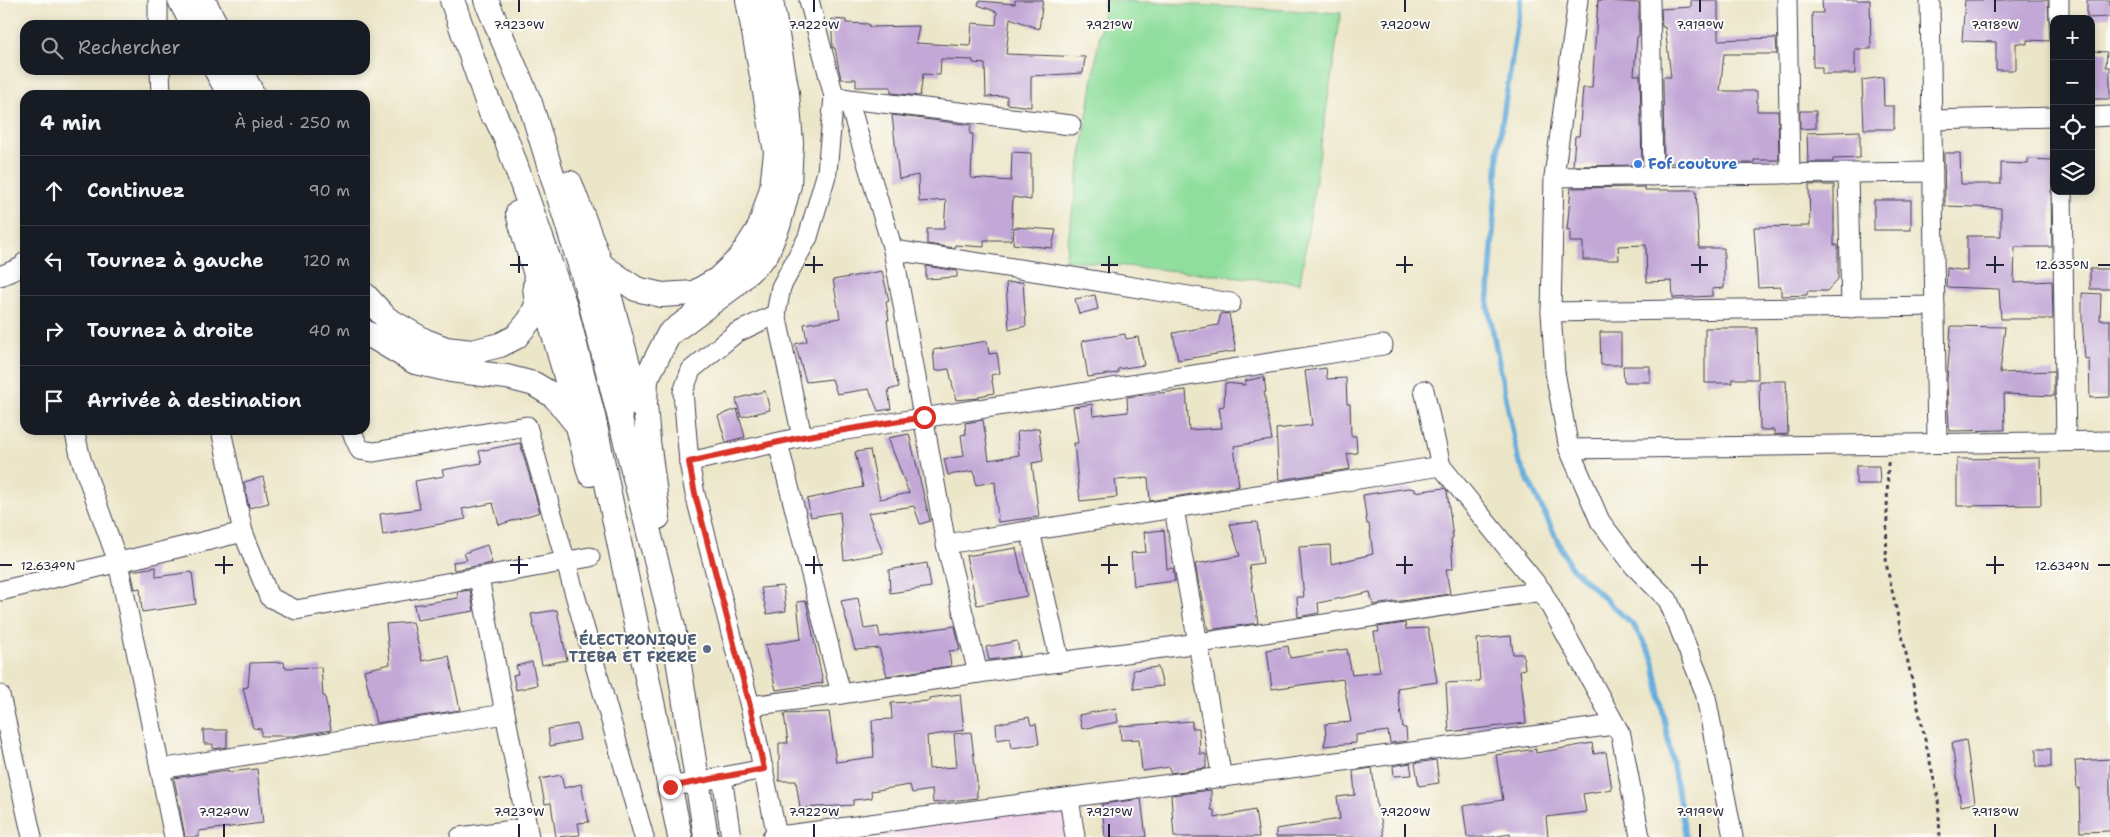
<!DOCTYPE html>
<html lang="fr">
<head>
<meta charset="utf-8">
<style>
  :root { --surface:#171b24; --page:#242831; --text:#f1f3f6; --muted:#9ea1a6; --line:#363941 }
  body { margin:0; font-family:"Shantell Sans",sans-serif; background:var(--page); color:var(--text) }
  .controls { position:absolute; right:15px; top:15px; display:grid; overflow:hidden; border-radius:10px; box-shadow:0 2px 8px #0003 }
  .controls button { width:45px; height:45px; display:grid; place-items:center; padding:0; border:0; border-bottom:1px solid var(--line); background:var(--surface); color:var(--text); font:25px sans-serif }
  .stop { position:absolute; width:15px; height:15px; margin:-11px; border:4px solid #d93025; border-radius:50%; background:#fff }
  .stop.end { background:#d93025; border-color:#fff; box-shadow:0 1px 5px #0008 }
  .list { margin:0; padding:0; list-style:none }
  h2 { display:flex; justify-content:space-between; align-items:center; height:65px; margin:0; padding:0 20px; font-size:21px }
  h2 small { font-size:16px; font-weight:400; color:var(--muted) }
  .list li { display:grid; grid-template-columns:32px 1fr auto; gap:15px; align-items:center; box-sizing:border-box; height:70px; padding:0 20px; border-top:1px solid var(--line) }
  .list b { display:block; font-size:19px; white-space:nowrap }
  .list em { font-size:16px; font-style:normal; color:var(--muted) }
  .icon { flex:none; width:28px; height:28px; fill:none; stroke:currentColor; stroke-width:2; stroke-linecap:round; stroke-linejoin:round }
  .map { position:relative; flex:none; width:2110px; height:837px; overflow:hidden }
  .search { position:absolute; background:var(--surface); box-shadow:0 2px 8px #0003; left:20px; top:20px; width:350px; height:55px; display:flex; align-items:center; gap:12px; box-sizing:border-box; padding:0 18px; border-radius:15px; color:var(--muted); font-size:19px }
  .panel { position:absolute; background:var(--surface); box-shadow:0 2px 8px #0003; left:20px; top:90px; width:350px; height:345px; border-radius:15px }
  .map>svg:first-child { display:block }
  .built { fill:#eed0e7 }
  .green { fill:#8fde9c; stroke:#58806c }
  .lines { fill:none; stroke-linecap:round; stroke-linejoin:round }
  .stream { stroke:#63acdb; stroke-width:5.5 }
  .building { fill:#c3a8d7 }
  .minor-casing { stroke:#403f50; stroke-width:21 }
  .major-casing { stroke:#403f50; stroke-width:26 }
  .path { stroke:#403f50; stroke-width:3; stroke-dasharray:4 4; stroke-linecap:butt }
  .minor { stroke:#fff; stroke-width:19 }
  .major { stroke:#fff; stroke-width:24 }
  .route { stroke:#d93025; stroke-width:6 }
  .ticks { fill:none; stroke:#22223b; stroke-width:2 }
  .shop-dot { fill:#3f7fe0; stroke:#fdfcf7; stroke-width:2 }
  .service-dot { fill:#5c6f8a; stroke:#fdfcf7; stroke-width:2 }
  .labels { text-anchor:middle; stroke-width:4; stroke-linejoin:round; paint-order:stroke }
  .shop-label { font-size:15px; font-weight:bold; fill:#366cbe; stroke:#fdfcf7; text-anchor:start }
  .service-label { font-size:15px; font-weight:bold; fill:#4e5e75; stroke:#fdfcf7; text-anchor:end }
  .ticks-label { font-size:12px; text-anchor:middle; fill:#22223b; stroke:#fdfcf7; stroke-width:4; stroke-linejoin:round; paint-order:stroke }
</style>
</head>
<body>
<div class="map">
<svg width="2110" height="837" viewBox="0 0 2110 837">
  <rect width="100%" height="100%" fill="#fdfcf7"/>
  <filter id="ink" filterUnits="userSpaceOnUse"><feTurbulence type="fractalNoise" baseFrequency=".02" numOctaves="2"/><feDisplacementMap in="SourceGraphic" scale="10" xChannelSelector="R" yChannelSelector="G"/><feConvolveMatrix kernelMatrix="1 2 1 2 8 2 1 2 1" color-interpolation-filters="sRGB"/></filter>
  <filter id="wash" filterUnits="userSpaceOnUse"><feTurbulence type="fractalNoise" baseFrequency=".0096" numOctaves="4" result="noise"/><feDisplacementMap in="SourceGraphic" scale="20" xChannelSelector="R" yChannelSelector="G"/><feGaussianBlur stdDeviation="1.12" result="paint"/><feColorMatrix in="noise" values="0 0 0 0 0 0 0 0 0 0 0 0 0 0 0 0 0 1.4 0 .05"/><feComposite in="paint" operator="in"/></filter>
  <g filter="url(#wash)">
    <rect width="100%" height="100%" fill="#ece6c9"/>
    <path class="built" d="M1065,804l5,33h-233z"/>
    <path class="green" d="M1105,0l236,13 -41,270 -235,-23z"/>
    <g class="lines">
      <path class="stream" d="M1521,0l-22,143 -11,164 30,152 52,107 64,60 19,32 33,179"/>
    </g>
    <g id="blocks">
      <g class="building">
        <path d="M1015,0h28l-4,29 -29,-11 -4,36 79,3 -2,16 -52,3v31l-24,-3v-8l-21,1 -1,-33 -12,-1v-3l-32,-1 -1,16 -17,-1 -3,22 -29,-3v-6h-35v-8h-15l-6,-31h-2l-2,-29 15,1v3l23,1v3l50,-1 -3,17 54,3 2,-23 24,2 1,-13 -19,-7 1,-4 36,3z"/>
        <path d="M1598,0l41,3v33l-2,1 -3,38h6l2,90 -69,1 2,-30h4l4,-48h9z"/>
        <path d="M1691,0h27v40l58,-2 1,16h-53l-4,37h37v20h21l1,49h-25v3h-90l-1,-86h8l-6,-50h-3l-1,-18 30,-2z"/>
        <path d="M1822,0h48l1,49h-16v25h-33v-7h-9l-1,-54h11z"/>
        <path d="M1965,0h83l2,41 -23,-1v4l-11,-1v27h-20v-28l-34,-1z"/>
        <path d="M2087,0h23v17l-23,1z"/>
        <path d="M2091,51l16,1 -1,15h4v32h-19z"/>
        <path d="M1883,77l1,29h10v23h-30l-2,-49z"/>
        <path d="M1800,111h16v17l-16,1z"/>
        <path d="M892,115l79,10 -1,9h3l-2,44 40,3 1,-29 19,1v47l-18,-3 -2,43h-27v7l-29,-2v3l-28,-4v-15h17l2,-29 -27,2 -1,-27 -19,4z"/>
        <path d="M1860,131v27l-27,1v3h-25l-1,-29z"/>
        <path d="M1944,153h16l1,31h40v-21l27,1v-5l25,1v24l-2,7 1,56h-37l-1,36 38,-2 1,38h-52l-2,-30 -53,-2 1,-19 20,3v-35h34v-28l-56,-2z"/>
        <path d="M1809,185h25v60h4v34l-11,12h-20v4l-26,1v-9l-23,1 -4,-61 56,-1z"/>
        <path d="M1645,187v3h51l3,58h25v40l-12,1v7l-39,2 -1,-17 -25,1 -1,-37 -28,1 1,14h-36v-18h-13v-13l-3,1 4,-42z"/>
        <rect x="1874" y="200" width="37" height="30"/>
        <path d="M1014,227l42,3 -4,18 -39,-4z"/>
        <path d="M926,266l31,5v6l-31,2z"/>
        <rect x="2090" y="269" width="20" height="20"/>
        <path d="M882,271l7,30 -3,1 3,18h-2l7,50 5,17 -11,3 3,19 -13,2 -9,-22 -32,5 -5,-15 -26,3 -11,-38 12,-3 -3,-17 36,-6 -7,-38z"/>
        <path d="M1023,282l3,44 -17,4 -3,-47z"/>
        <path d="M2082,293l19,1 -1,26h10v77l-20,1 -1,-40 -4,1 -3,-40z"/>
        <path d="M1095,295l3,14 -19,5 -4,-15z"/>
        <path d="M1221,313l8,1 7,37 -58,9 -5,-27 45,-8z"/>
        <path d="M1951,326l54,1 -5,46 54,-2v25l-50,-2 1,36 -56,1 -2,-51z"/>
        <path d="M1705,328h52l1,51h-26v4h-27z"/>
        <path d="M1600,332h21v33h-20z"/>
        <path d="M1125,334l1,5 12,-2 6,28 -26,4v4l-30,4 -6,-36z"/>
        <path d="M987,341l2,13 8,-1 3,20 -9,2 3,18 -15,3v2l-23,2 -7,-31 -14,2 -2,-21z"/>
        <path d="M1623,366h27v16h-26z"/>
        <path d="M1326,368l1,11 19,-1 1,26h3l1,32h5l1,17 -10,1 3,15 -71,11 -3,-51 36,-4 -7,-54z"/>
        <path d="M1264,377l2,15h-2l8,48 -38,6 5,40 -89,15 -2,-23 -33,2 2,17 -37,4 -6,-58h4l-5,-36 19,-3 1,12 35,-4 -1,-15 59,-7 3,40 33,-2 -3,-21 5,-1 1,-23 20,2v-4z"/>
        <path d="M1759,381h27l2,53 -14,1v-5h-14z"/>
        <path d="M765,391l5,19 -29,7 -5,-18z"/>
        <path d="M737,409l8,28 -19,5 -8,-26z"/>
        <path d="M983,420l6,40 30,-5 -2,-23 22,-4 4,33 -11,2 7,54 -41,5 -3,-40 -19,3 -2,-14 -26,4 -4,-16 20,-3 -3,-21 5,-1 -1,-11z"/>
        <path d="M909,434l21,87 -10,3 -6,-18 -46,7 15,40 -39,7 -4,-48 -29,5 -4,-18 56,-12 -8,-35 15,-2 10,49 29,-6 -21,-55z"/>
        <path d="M520,443l20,69 -41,13 -6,-22 -31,6 4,10 -83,16 -3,-21 40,-5 -5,-28 29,-5 -2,-6 40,-7 -3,-12z"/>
        <path d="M2040,458l1,47 -84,1v-47z"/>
        <path d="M1856,466h23l1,18h-24z"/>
        <path d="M263,477l6,26 -20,5 -5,-26z"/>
        <path d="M1408,488l7,1v3l29,-4 3,3 6,47 -2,1 2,30h-7l4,25 -77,11 -3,-13 -52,11 1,10 -21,4 -1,-20h7l-5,-50 31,-2 1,19 42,-10 -4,-30h-2l-4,-29z"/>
        <path d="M1257,522l6,41 -14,2 9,58 -50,7 -13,-66 45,-8 -10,-32z"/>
        <path d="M1164,530l3,39 6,-1 2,13 -41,5 -3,-33 15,-1 -2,-20z"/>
        <path d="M487,545l5,18 -38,7 -1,-8 14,-2 -3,-7z"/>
        <path d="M1016,548l11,48 -50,9 -11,-49z"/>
        <path d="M927,563l4,24 -41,6 -1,-23z"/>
        <path d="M156,567v10l36,-5 4,32 -54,8 -2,-24 -5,1 -4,-18z"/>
        <path d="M783,586l3,25 -19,3 -6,-26z"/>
        <path d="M470,590l4,21 -57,9 -3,-15 44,-7 -1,-6z"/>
        <path d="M858,598l6,31 14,-2 2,10 75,-11 5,24 -11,1 2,15 -64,10 -8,-28 -24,2 -14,-49z"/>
        <path d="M806,601l17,82 -47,7 -11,-45 36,-6 -4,-37z"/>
        <path d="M557,610l10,50 -25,5 -11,-51z"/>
        <path d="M413,622l9,39 27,-5 11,54 -84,13 -12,-53 26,-6 -4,-40z"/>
        <path d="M1405,623l1,6 22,-1 9,54 -40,6 6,40h3l1,13 -17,2 -2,-12 -32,4v8l-32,3 2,-9 -1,-13 26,-2 -8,-43 -71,10 -5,-39 21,-4 2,12 57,-9 5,26 28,-3 -6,-40h5l-1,-5z"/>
        <path d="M1511,636l2,18h10l2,15 -5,1 6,53 -77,9 -3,-49 34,-2 -3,-42z"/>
        <path d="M1017,641l3,15 -31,4 -3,-13z"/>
        <path d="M284,662l1,6 36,-1 2,29h2l6,34 -37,6h-33v-7l-8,-1 -10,-40 5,-1 2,-24z"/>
        <path d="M532,662l5,23 -21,5 -3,-15 5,-1 -2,-8z"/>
        <path d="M1158,667l5,19 -29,3 -1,-19z"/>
        <path d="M960,694l4,36 -37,6 2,33 28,-2 -3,-33 17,-2 6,50v16l-44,5 -1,-13 -20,3 -2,-8 -39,6 1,7 -19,2v5l-53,3 -4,-27h-17v-38h9l-4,-29 45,-2 7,50 38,-5 -2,-37 20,-1 -1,-16 38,-2v-3z"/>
        <path d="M1116,708l2,14 -36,7 -3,-14z"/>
        <path d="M1029,717l2,8 5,-1 3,20 -27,4 -2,-10 -13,2 -1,-16z"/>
        <path d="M1192,721v7h7l1,26h6v14l-36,5v-6l-28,4 -3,-32 -18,1 -1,-14z"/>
        <path d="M577,724l3,16 -30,6 -2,-17z"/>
        <path d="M203,730h24v17l-14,2v-5h-9z"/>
        <path d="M1966,740l9,63 -14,3 -9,-63z"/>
        <path d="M1592,743l2,11 12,-2 6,37 -29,5 3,18 -40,5 2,20h-38v-3l-18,3h-25l-4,-31 40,-6 -7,-45 40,-6v4z"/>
        <rect x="2036" y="749" width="15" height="18"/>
        <path d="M2110,759v72l-30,1 -1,-44 -2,1 -2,-28z"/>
        <path d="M1436,760l3,23 -20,3 -4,-23z"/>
        <path d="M1410,763l2,12 -18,1 -1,-10z"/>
        <path d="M1372,768l6,47 2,-1 4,23h-108v-8l64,-10 -3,-22 18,-2 -2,-24z"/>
        <path d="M257,769l6,54 -64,8v6h-14l-11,-59 54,-8v2z"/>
        <path d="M561,775l3,13 17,-4 8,38 -11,1 2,12 -24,2 -5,-34 -6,1 -5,-25z"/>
        <path d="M1211,790v20h3l1,8 40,-8 4,27h-85l-3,-42z"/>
        <path d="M1141,799l5,38h-41l-3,-33z"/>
      </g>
    </g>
  </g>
  <g filter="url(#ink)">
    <use href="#blocks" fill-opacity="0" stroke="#403f50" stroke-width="1"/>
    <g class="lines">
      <defs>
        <g id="minor">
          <path d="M809,0l25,96 14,3 45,151 53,294 32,129"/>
          <path d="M1578,0l-24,177 -3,135 4,60 14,77 31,72 34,45 34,34 37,92 28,145"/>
          <path d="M1650,0l3,176"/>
          <path d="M1787,0l3,174"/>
          <path d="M1930,0l7,443"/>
          <path d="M2059,0v19"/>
          <path d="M158,25v-25"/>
          <path d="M160,70l1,25"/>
          <path d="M848,99l223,26"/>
          <path d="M2091,117l19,-1"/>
          <path d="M1932,120l122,-3"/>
          <path d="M1848,173l3,135"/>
          <path d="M1554,177l379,-5"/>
          <path d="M2062,191l4,250"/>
          <path d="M893,250l173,26 165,27"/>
          <path d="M0,276l24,-10 1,-4"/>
          <path d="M1551,312l384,-6"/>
          <path d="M776,314l26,123"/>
          <path d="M1424,390l17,76 101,125 79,144 19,102"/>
          <path d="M74,430l7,29 37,103 56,275"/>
          <path d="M221,430l22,102 26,65 27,13 294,-53"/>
          <path d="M351,430l9,20 14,2 153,-26 117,411"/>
          <path d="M778,443l63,251"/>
          <path d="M1569,449l541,-8"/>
          <path d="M689,462l113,-25 581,-92"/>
          <path d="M1174,509l48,269"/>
          <path d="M1030,531l30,131"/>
          <path d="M946,544l495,-78"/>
          <path d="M479,578l50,259"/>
          <path d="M0,591l243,-59"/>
          <path d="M0,695l32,142"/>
          <path d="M750,706l91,-12 137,-21 221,-30 343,-52"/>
          <path d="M160,769l345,-55"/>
          <path d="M722,777l9,60"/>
          <path d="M670,787l94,-18"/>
          <path d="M1069,798l6,39"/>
          <path d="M777,836l-27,-130 -55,-212 -6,-32 -6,-70 8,-22 45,-37 40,-19 5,-27 27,-50 19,-65 7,-76"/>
          <path d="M460,837l67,-9"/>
          <path d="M772,837l842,-112"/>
        </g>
        <g id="major">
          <path d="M180,0l13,25"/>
          <path d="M203,0l13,25"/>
          <path d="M452,0l39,113"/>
          <path d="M486,0l44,103 55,178 88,346 33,210"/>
          <path d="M216,70l14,25"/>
          <path d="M240,70l13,25"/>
          <path d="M487,98l20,43 58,165 28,110 87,421"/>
          <path d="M570,183l31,82 35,24 26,6 32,-2 24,-14 22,-21 20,-31 12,-39 4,-36 -28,-152"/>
          <path d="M518,213c13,48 29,95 42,143 12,39 19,79 30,118"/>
          <path d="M601,265l38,140"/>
          <path d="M365,295l22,24 38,22 21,8 26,3 28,-7 16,-8 14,-17 7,-15 -2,-19"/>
          <path d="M365,332l50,30 36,8 56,7 27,7 20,12 20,25"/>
          <path d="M658,517l-10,-76 -3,-37 1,-25 23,-45 65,-48 32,-31 13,-32 10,-38 2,-42 -4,-50 -16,-93"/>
        </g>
      </defs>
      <use href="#minor" class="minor-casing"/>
      <use href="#major" class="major-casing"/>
      <path class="path" d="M1888,462l-2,101 52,235 2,39"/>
      <use href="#minor" class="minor"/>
      <use href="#major" class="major"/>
    </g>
  </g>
  <g class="lines" filter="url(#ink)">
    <path class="route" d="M670,787l94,-18 -14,-63 -55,-212 -6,-32 113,-25 122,-20"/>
  </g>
  <path class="ticks" d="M519,0v12M814,0v12M1109,0v12M1405,0v12M1700,0v12M1995,0v12M519,256v17M814,256v17M1109,256v17M1405,256v17M1700,256v17M1995,256v17M510,265h18M805,265h18M1101,265h17M1396,265h17M1691,265h17M1986,265h18M2098,265h12M224,556v18M519,556v18M814,556v18M1109,556v18M1405,556v18M1700,556v18M1995,556v18M0,565h12M215,565h18M510,565h18M805,565h18M1101,565h17M1396,565h17M1691,565h17M1986,565h18M2098,565h12M224,824v13M519,824v13M814,824v13M1109,824v13M1405,824v13M1700,824v13M1995,824v13"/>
  <circle class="shop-dot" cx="1638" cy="164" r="5"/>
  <circle class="service-dot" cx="707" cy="649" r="5"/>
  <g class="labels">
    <g class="shop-label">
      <text x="1648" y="169">Fof couture</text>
    </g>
    <g class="service-label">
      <text x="697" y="645">ÉLECTRONIQUE<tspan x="697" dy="17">TIEBA ET FRERE</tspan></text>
    </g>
  </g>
  <g class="ticks-label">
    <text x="519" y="29">7.923°W</text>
    <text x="814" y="29">7.922°W</text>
    <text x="1109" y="29">7.921°W</text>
    <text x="1405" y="29">7.920°W</text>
    <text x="1700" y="29">7.919°W</text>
    <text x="1995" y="29">7.918°W</text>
    <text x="2062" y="269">12.635°N</text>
    <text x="48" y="570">12.634°N</text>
    <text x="2062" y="570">12.634°N</text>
    <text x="224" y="816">7.924°W</text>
    <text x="519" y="816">7.923°W</text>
    <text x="814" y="816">7.922°W</text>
    <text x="1109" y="816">7.921°W</text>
    <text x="1405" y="816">7.920°W</text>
    <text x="1700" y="816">7.919°W</text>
    <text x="1995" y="816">7.918°W</text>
  </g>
</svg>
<div class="controls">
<button>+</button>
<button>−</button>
<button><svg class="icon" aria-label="locate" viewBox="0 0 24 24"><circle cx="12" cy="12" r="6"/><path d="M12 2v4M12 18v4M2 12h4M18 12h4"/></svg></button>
<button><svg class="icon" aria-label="layers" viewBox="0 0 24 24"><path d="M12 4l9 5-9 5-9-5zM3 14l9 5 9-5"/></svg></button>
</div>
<div class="stop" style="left:924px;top:417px"></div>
<div class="stop end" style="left:670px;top:787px"></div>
<div class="search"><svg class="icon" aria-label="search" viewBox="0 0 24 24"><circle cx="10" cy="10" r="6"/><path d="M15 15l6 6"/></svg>Rechercher</div>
<section class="panel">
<h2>4 min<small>À pied · 250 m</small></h2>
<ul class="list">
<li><svg class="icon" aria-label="ahead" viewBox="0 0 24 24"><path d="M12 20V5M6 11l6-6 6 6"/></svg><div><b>Continuez</b></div><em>90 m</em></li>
<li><svg class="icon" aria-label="left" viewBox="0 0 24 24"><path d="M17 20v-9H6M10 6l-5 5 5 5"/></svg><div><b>Tournez à gauche</b></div><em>120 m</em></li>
<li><svg class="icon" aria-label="right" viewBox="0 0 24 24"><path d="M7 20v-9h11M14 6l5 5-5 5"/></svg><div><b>Tournez à droite</b></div><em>40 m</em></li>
<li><svg class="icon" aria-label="arrive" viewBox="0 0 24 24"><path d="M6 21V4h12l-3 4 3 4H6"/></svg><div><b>Arrivée à destination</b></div></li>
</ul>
</section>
</div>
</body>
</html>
